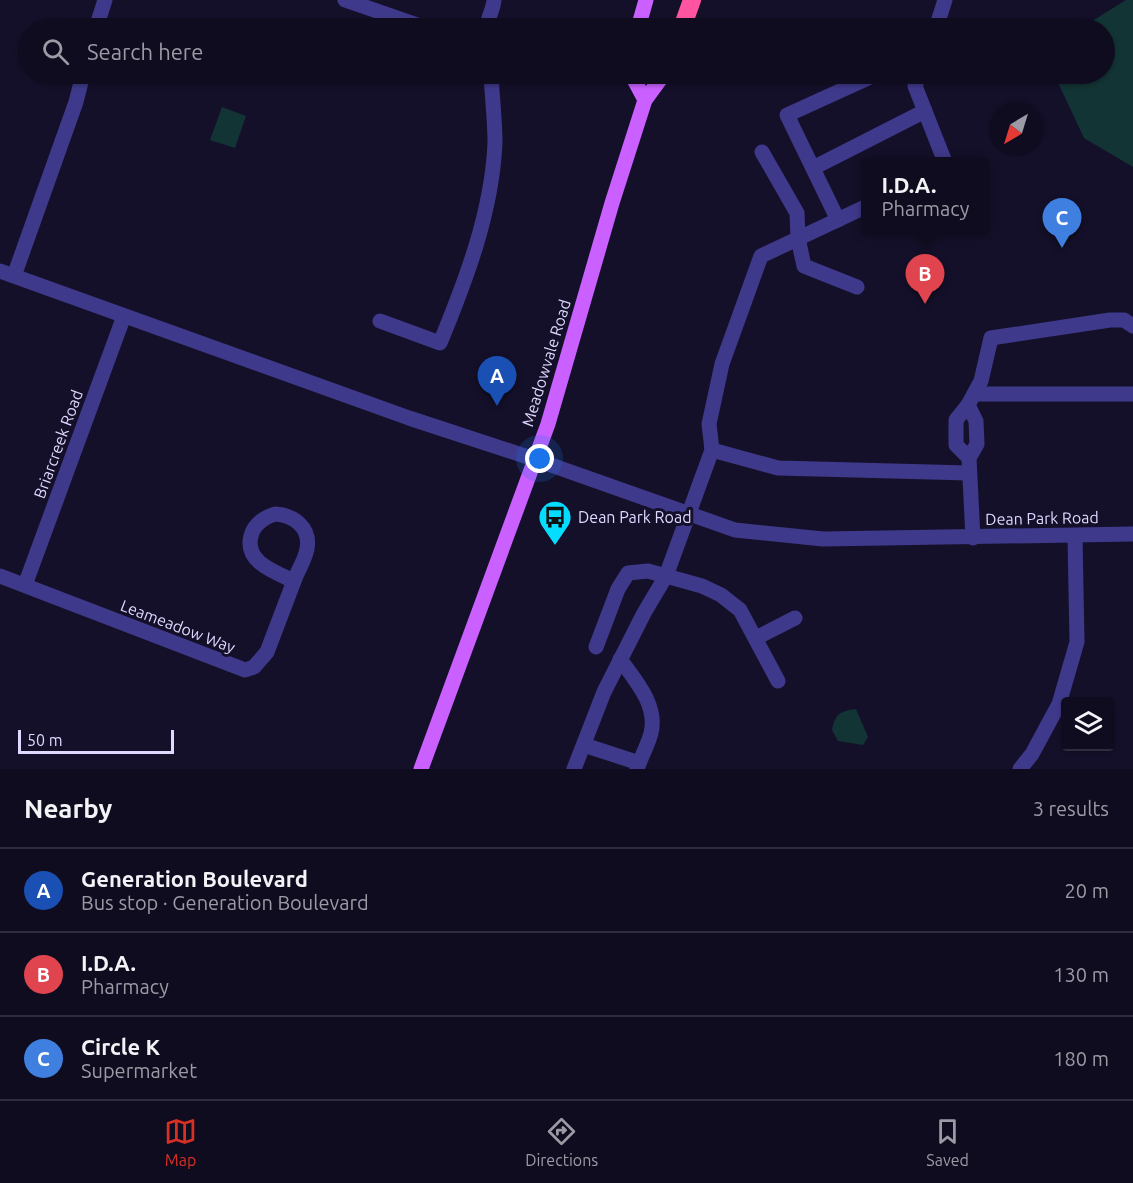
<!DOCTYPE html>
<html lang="en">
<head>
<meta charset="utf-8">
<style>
  :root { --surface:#100c20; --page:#1e1a2d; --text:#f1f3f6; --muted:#9c9ba5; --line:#302c3e; --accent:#d93025 }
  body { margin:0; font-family:Ubuntu,sans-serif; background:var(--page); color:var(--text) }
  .controls { position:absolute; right:18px; bottom:18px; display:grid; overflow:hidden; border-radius:6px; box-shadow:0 2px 4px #0004 }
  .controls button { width:54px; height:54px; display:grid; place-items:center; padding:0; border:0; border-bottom:2px solid var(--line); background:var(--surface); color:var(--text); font:30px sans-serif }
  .compass { position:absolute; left:989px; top:102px; width:54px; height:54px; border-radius:50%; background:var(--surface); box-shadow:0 2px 4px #0004; rotate:218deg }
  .scale { position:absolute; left:18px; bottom:15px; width:156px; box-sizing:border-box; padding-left:6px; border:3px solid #dfd9ff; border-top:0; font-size:16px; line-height:21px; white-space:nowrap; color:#dfd9ff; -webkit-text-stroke:4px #15102a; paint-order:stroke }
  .you { position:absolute; left:540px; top:459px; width:21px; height:21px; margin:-15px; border:4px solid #fff; border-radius:50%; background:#1a73e8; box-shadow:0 0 0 9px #1a73e833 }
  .badge { display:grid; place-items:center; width:39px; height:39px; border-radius:50%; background:var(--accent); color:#fff; font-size:20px; font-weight:700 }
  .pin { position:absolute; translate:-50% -50px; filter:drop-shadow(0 2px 3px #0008) }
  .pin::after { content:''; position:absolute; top:32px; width:21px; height:18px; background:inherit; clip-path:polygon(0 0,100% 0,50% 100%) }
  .popup { position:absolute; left:861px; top:157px; width:129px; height:78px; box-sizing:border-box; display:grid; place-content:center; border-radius:6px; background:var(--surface); filter:drop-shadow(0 2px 4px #0005); font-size:20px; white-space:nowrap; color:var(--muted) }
  .popup b { font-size:22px; color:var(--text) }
  .popup::after { content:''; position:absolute; left:50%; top:100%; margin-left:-12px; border:12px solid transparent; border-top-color:var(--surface) }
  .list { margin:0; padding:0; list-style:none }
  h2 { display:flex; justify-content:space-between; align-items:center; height:78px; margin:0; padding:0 24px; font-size:26px }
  h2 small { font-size:20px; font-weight:400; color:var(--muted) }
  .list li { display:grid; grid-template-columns:39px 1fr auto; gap:18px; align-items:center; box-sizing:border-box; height:84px; padding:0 24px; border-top:2px solid var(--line) }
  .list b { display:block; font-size:22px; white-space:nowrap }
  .list p { margin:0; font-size:20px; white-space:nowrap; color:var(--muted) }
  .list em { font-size:20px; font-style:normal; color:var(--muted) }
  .icon { flex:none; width:33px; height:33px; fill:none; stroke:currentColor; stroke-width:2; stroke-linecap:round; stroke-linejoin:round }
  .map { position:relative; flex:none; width:1133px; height:769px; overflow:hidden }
  .search { position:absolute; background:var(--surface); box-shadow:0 2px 4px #0004; left:18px; right:18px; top:18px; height:66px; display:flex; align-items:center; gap:15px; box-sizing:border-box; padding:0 21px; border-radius:33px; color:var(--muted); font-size:22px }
  .sheet { height:330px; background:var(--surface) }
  nav { display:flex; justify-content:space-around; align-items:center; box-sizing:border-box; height:84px; border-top:2px solid var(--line); background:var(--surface); font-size:16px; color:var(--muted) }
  nav a { display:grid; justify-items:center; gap:3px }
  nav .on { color:var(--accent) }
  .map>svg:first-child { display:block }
  .green { fill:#133434 }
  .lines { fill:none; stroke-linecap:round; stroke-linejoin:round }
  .minor { stroke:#3f398b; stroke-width:15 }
  .major { stroke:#c960ff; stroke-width:15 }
  .highway { stroke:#ff54a0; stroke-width:18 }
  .labels { text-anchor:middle; stroke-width:6; stroke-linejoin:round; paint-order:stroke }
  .street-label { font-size:16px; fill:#dfd9ff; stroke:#15102a }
  .poi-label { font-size:16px; fill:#dfd9ff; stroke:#15102a; text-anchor:start }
</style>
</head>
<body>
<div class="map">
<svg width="1133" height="769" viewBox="0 0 1133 769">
  <rect width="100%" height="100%" fill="#15102a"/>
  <g class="green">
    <path d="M1126,0h7v167l-49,-29 -30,-64h50v-46h-23z"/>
    <path d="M222,107l24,9 -11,32 -25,-8z"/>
    <path d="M856,709l12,28 -5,8 -25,-4 -6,-11c3,-16 8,-19 24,-21z"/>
  </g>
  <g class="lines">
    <g class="minor">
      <path d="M345,0l81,28"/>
      <path d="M96,28l9,-28"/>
      <path d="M487,28c0,-10 6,-17 7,-28"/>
      <path d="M936,28l9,-28"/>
      <path d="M920,74l-5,12 30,76"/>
      <path d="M762,152l35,61 1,25 6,28 53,21"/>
      <path d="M813,168l112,-57"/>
      <path d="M838,220l-51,-105 90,-41"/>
      <path d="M0,271l409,147 125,41 201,71 88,9 310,-5"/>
      <path d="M14,276l62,-174 7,-28"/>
      <path d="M380,321l60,22c26,-63 52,-131 55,-200 0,-23 -3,-47 -4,-69"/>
      <path d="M974,394h159"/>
      <path d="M968,405l8,16 1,23 -8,14 4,80"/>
      <path d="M712,450l66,18 191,5"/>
      <path d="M969,458l-13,-13v-25l12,-15 13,-24 10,-43 119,-18h14l9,6"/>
      <path d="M275,514c18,1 36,13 32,35 -2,11 -9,21 -13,32 -19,-9 -50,-19 -43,-45 3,-12 12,-18 24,-22z"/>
      <path d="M0,576l245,94 9,-3 13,-15 27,-71"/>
      <path d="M25,585l99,-269"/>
      <path d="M756,638l39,-20"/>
      <path d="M596,647l22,-58 10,-16 20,-2 54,15 19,9 19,15 38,71"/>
      <path d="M620,659c15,21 38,46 31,74 -3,12 -10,24 -14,36"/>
      <path d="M584,745l55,18"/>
      <path d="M574,769l30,-77 40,-79 22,-37 46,-126 -3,-26 13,-60 39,-108 104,-49"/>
      <path d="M1020,769l12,-15 27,-50 18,-62 -2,-106"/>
    </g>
    <g class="major">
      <path d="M638,28l8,-28"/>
      <path d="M631,74l14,26"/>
      <path d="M421,769l127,-345 64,-221 33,-103 19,-26"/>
    </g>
    <path class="highway" d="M682,28l10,-28"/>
  </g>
  <defs>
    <symbol id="bus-pin" viewBox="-11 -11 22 30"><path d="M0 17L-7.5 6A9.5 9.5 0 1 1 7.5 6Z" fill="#05ddff" stroke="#15102a"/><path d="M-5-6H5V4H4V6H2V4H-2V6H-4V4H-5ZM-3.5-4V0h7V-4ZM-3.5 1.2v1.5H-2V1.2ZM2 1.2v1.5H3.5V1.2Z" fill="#111"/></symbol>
  </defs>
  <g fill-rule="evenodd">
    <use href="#bus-pin" x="536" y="498" width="38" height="52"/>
  </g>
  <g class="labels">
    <g class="street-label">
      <text transform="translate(546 363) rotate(-73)" y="6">Meadowvale Road</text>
      <text transform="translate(58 444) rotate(-70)" y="6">Briarcreek Road</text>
      <text transform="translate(1042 518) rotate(-1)" y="6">Dean Park Road</text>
      <text transform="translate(178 626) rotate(21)" y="6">Leameadow Way</text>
    </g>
    <g class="poi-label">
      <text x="578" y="523">Dean Park Road</text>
    </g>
  </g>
</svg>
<div class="controls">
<button><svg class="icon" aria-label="layers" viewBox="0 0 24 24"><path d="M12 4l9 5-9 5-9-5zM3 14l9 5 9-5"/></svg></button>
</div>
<svg class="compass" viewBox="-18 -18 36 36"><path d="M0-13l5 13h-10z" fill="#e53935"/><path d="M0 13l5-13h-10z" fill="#9c9ba5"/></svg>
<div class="scale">50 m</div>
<div class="you"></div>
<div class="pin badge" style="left:497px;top:406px;background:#1a4fb4">A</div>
<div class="pin badge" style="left:925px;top:304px;background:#e0444e">B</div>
<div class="popup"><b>I.D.A.</b>Pharmacy</div>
<div class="pin badge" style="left:1062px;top:248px;background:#3f7fe0">C</div>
<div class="search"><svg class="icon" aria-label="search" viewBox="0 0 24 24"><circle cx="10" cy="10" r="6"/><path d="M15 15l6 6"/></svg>Search here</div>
</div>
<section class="sheet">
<h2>Nearby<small>3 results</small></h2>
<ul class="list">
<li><span class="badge" style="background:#1a4fb4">A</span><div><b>Generation Boulevard</b><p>Bus stop · Generation Boulevard</p></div><em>20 m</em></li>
<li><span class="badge" style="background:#e0444e">B</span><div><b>I.D.A.</b><p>Pharmacy</p></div><em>130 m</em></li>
<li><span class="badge" style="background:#3f7fe0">C</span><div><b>Circle K</b><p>Supermarket</p></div><em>180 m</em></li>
</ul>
</section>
<nav>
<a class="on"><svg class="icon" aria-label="map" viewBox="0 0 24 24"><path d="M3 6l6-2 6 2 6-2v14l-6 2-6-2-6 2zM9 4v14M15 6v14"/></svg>Map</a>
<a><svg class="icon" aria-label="directions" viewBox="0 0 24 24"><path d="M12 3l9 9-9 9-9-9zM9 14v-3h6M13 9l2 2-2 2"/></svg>Directions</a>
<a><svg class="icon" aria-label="saved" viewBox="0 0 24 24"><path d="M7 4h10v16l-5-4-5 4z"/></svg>Saved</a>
</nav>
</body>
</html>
